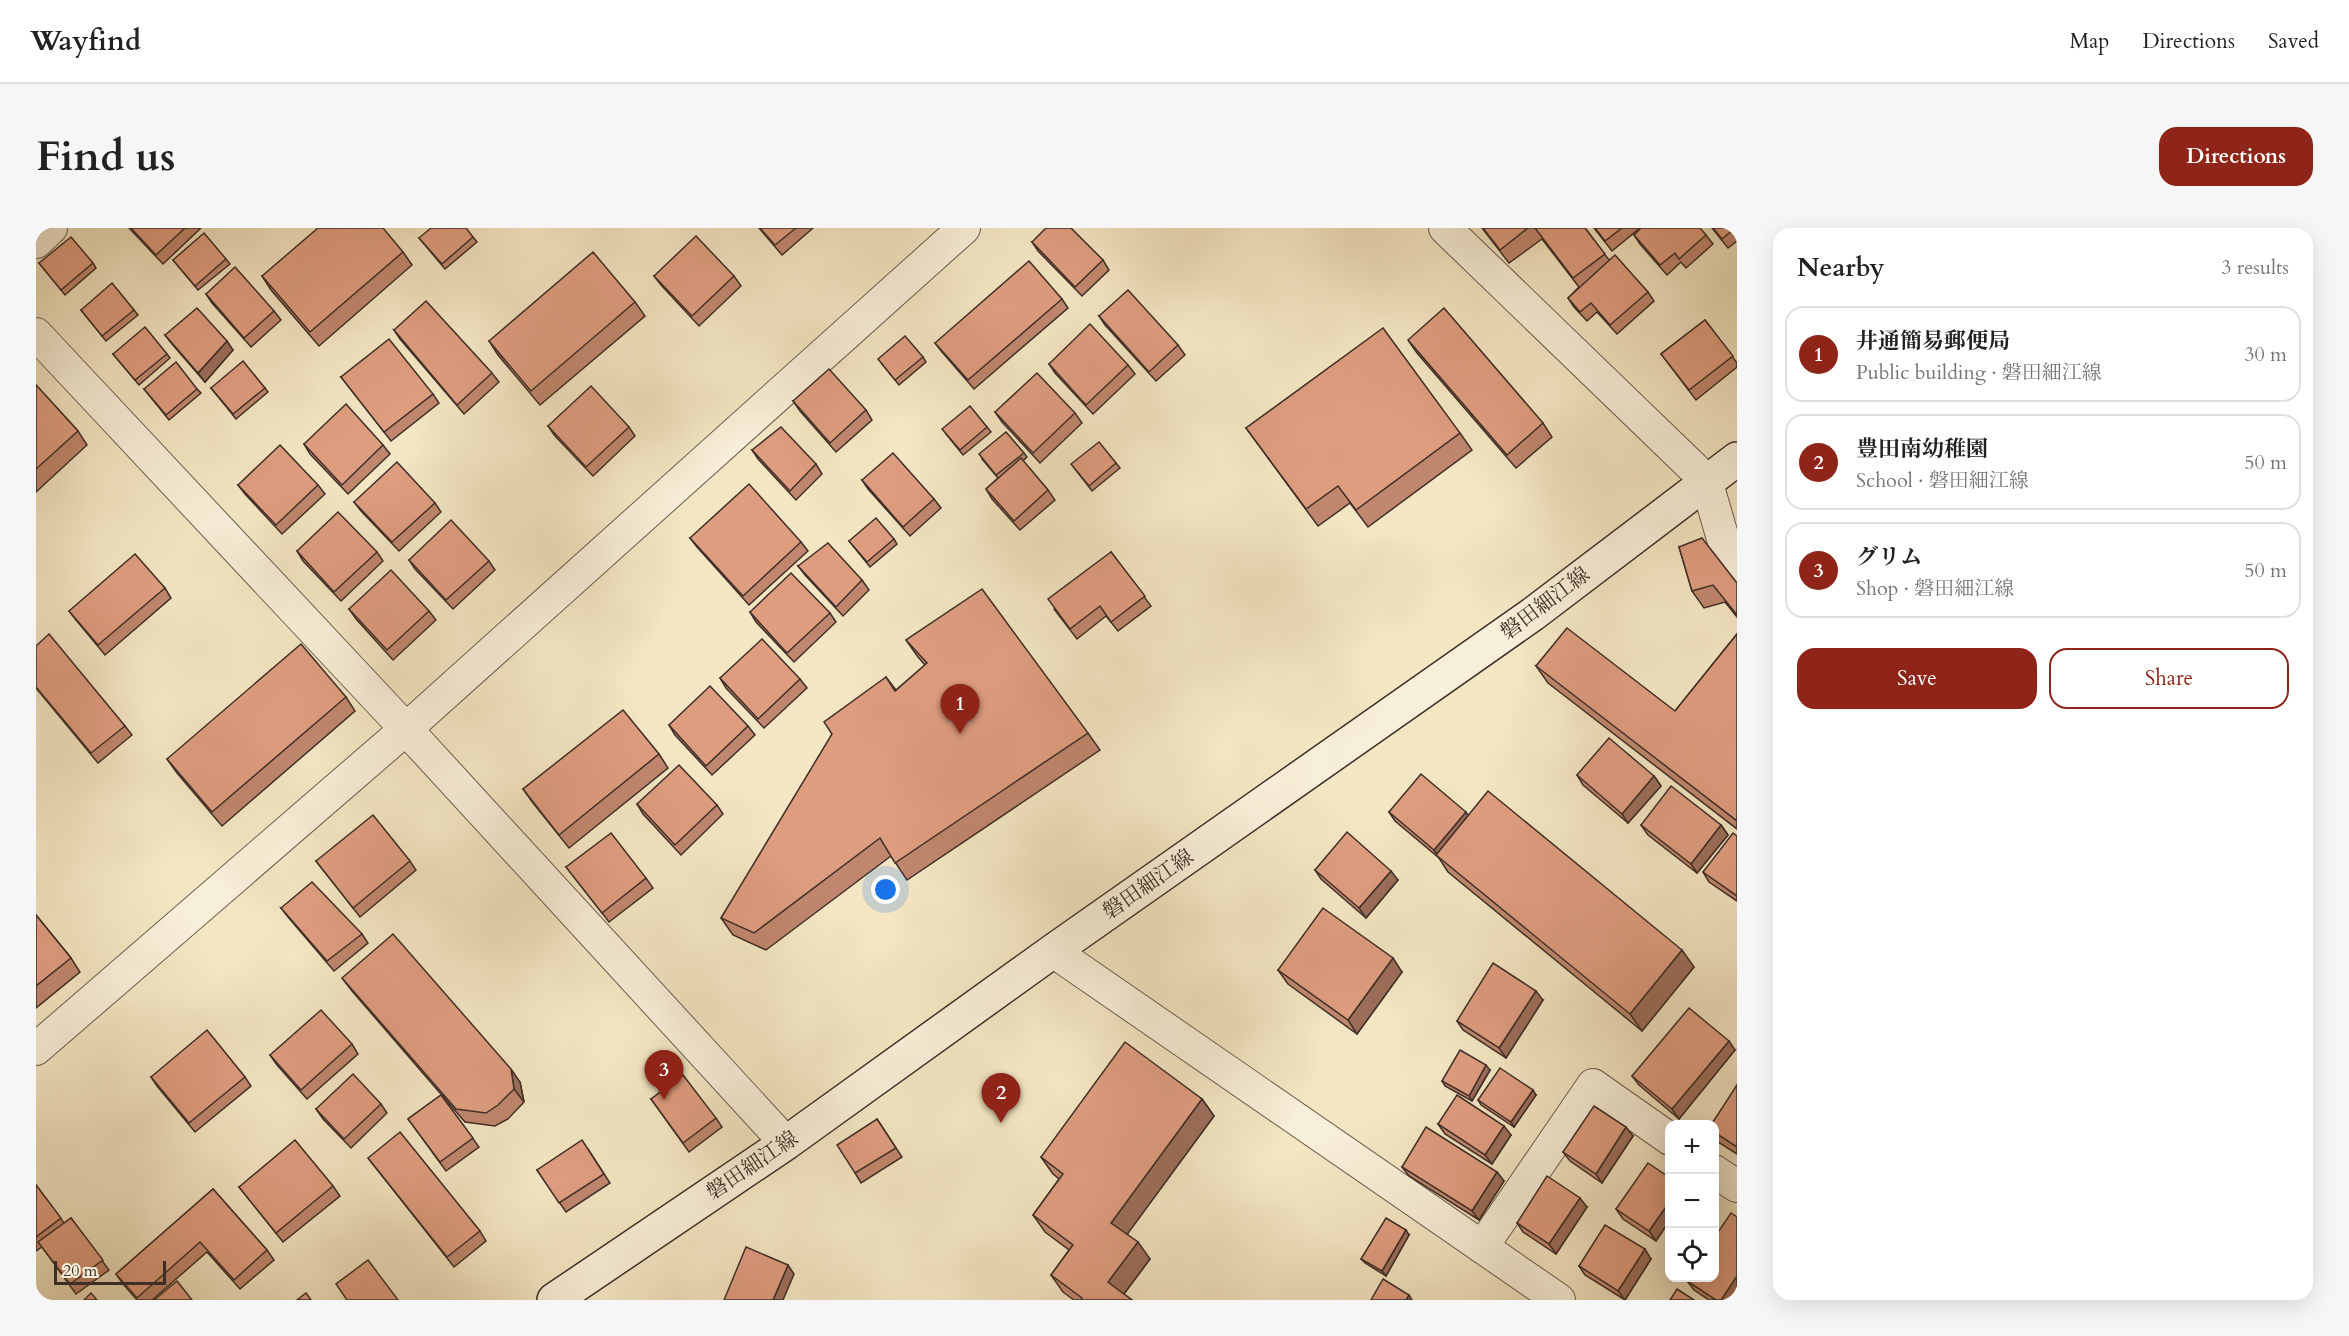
<!DOCTYPE html>
<html lang="en">
<head>
<meta charset="utf-8">
<style>
  :root { --surface:#fff; --page:#f6f6f6; --text:#222; --muted:#767676; --line:#e0e0e0; --accent:#8f2418 }
  body { margin:0; font-family:Cardo,"Noto Serif JP",serif; background:var(--page); color:var(--text) }
  .controls { position:absolute; right:18px; bottom:18px; display:grid; overflow:hidden; border-radius:12px; box-shadow:0 6px 24px #0002 }
  .controls button { width:54px; height:54px; display:grid; place-items:center; padding:0; border:0; border-bottom:2px solid var(--line); background:var(--surface); color:var(--text); font:30px sans-serif }
  .scale { position:absolute; left:18px; bottom:15px; width:112px; box-sizing:border-box; padding-left:6px; border:3px solid #3e2e27; border-top:0; font-size:16px; line-height:21px; white-space:nowrap; color:#3e2e27; -webkit-text-stroke:4px #f8efd8; paint-order:stroke }
  .you { position:absolute; left:850px; top:662px; width:21px; height:21px; margin:-15px; border:4px solid #fff; border-radius:50%; background:#1a73e8; box-shadow:0 0 0 9px #1a73e833 }
  .badge { display:grid; place-items:center; width:39px; height:39px; border-radius:50%; background:var(--accent); color:#fff; font-size:20px; font-weight:700 }
  .pin { position:absolute; translate:-50% -50px; filter:drop-shadow(0 2px 3px #0008) }
  .pin::after { content:''; position:absolute; top:32px; width:21px; height:18px; background:inherit; clip-path:polygon(0 0,100% 0,50% 100%) }
  .list { margin:0; padding:0; list-style:none }
  h2 { display:flex; justify-content:space-between; align-items:center; height:78px; margin:0; padding:0 24px; font-size:26px }
  h2 small { font-size:20px; font-weight:400; color:var(--muted) }
  .list li { display:grid; grid-template-columns:39px 1fr auto; gap:18px; align-items:center; box-sizing:border-box; height:96px; margin:0 12px 12px; padding:0 12px; border:2px solid var(--line); border-radius:18px }
  .list b { display:block; font-size:22px; white-space:nowrap }
  .list p { margin:0; font-size:20px; white-space:nowrap; color:var(--muted) }
  .list em { font-size:20px; font-style:normal; color:var(--muted) }
  .actions { display:flex; gap:12px; padding:18px 24px }
  .actions a { flex:1; padding:14px 0; border:2px solid var(--accent); border-radius:18px; text-align:center; font-size:21px; color:var(--accent) }
  .actions .main { background:var(--accent); color:#fff }
  .icon { flex:none; width:33px; height:33px; fill:none; stroke:currentColor; stroke-width:2; stroke-linecap:round; stroke-linejoin:round }
  .map { position:relative; flex:none; width:1701px; height:1072px; overflow:hidden; border-radius:18px }
  header { display:flex; align-items:center; gap:36px; box-sizing:border-box; height:84px; padding:0 30px; background:var(--surface); border-bottom:2px solid var(--line) }
  header strong { font-size:28px }
  nav { display:flex; gap:33px; margin-inline-start:auto; font-size:21px }
  .intro { display:flex; align-items:center; justify-content:space-between; box-sizing:border-box; height:144px; padding:0 36px }
  h1 { margin:0; font-size:42px }
  .button { padding:15px 27px; border-radius:18px; background:var(--accent); color:#fff; font-size:21px; font-weight:700 }
  main { display:flex; gap:36px; padding:0 36px }
  aside { flex:1; background:var(--surface); border-radius:18px; box-shadow:0 6px 24px #0002 }
  .map>svg:first-child { display:block }
  .lines { fill:none; stroke-linecap:round; stroke-linejoin:round }
  .street-casing { stroke:#6c5c4e; stroke-width:34 }
  .secondary-casing { stroke:#3e2e27; stroke-width:36 }
  .street { stroke:#f8efd8; stroke-width:32 }
  .secondary { stroke:#f8efd8; stroke-width:33 }
  .wall { fill:#c0876e; stroke:#3e2e27; stroke-width:1.5 }
  .shaded-wall { fill:#9c6e5a; stroke:#3e2e27; stroke-width:1.5 }
  .building { fill:#df9d80; stroke:#3e2e27; stroke-width:1.5 }
  .labels { text-anchor:middle; stroke-width:6; stroke-linejoin:round; paint-order:stroke }
  .street-label { font-size:21px; fill:#3e2e27; stroke:#f8efd8 }
</style>
</head>
<body>
<header>
<strong>Wayfind</strong>
<nav><a>Map</a><a>Directions</a><a>Saved</a></nav>
</header>
<div class="intro"><h1>Find us</h1><a class="button">Directions</a></div>
<main>
<div class="map">
<svg width="1701" height="1072" viewBox="0 0 1701 1072">
  <rect width="100%" height="100%" fill="#f4e6c3"/>
  <filter id="stains"><feTurbulence type="fractalNoise" baseFrequency=".00333" numOctaves="4"/><feColorMatrix values="0 0 0 0 .2 0 0 0 0 .09 0 0 0 0 .02 0 0 0 .5 -.17"/></filter>
  <radialGradient id="worn" r=".72"><stop offset=".6" stop-color="#630" stop-opacity="0"/><stop offset="1" stop-color="#630" stop-opacity=".3"/></radialGradient>
  <g class="lines">
    <defs>
      <g id="street">
        <path d="M1409,0l261,252 24,83 7,9"/>
        <path d="M0,14l15,-14"/>
        <path d="M0,106l370,395 380,414"/>
        <path d="M1017,723l506,349"/>
        <path d="M0,821l370,-320 558,-501"/>
        <path d="M1678,943l23,15"/>
        <path d="M1446,1019l111,-162 77,54"/>
      </g>
      <path id="secondary" d="M518,1072l232,-157 267,-192 480,-337 204,-155"/>
    </defs>
    <use href="#street" class="street-casing"/>
    <use href="#secondary" class="secondary-casing"/>
    <use href="#street" class="street"/>
    <use href="#secondary" class="secondary"/>
  </g>
  <g class="wall">
    <path d="M93,0h72l-38,36z"/>
    <path d="M723,0h54l-31,27z"/>
    <path d="M1446,0h103l24,32 39,32 6,9 -37,33 -20,-22 -10,9 -13,-14 -6,-9 11,-11 -37,-48 -33,24z"/>
    <path d="M1558,0h46l-28,23z"/>
    <path d="M1676,0h25v13l-9,7z"/>
    <path d="M1598,7h72l7,9 -27,24 -5,-6 -14,13 -27,-31z"/>
    <path d="M437,9l4,5 -32,27 -26,-31z"/>
    <path d="M996,14l71,18 6,10 -27,26 -44,-45z"/>
    <path d="M367,24l9,13 -93,81 -48,-56 -9,-14z"/>
    <path d="M190,31l4,5 -32,26 -25,-30z"/>
    <path d="M3,35h54l3,5 -31,27z"/>
    <path d="M618,48h80l7,10 -42,40 -38,-41z"/>
    <path d="M170,66l68,17 7,9 -30,27 -39,-44z"/>
    <path d="M1026,71l6,9 -94,81 -32,-37 -7,-9z"/>
    <path d="M599,74l10,14 -105,89 -42,-50 -9,-14z"/>
    <path d="M45,82h53l4,5 -32,26z"/>
    <path d="M1063,88l79,29 7,10 -29,26 -51,-56z"/>
    <path d="M1669,92l32,43v4l-41,33 -35,-46z"/>
    <path d="M358,102l98,43 7,9 -35,32 -64,-75z"/>
    <path d="M129,107l68,15 -28,32 -33,-38z"/>
    <path d="M1372,112l135,83 9,14 -36,31 -99,-115z"/>
    <path d="M77,126h54l3,4 -31,27z"/>
    <path d="M887,129l3,5 -27,23 -17,-21z"/>
    <path d="M1013,136l79,1 7,9 -42,40 -38,-41z"/>
    <path d="M305,149l92,17 6,9 -48,38z"/>
    <path d="M0,157l42,46 9,14 -51,47z"/>
    <path d="M175,160h54l3,4 -32,27z"/>
    <path d="M108,161h53l4,4 -32,27z"/>
    <path d="M757,173l73,9 6,10 -36,32 -36,-41z"/>
    <path d="M959,184l80,1 7,10 -42,40 -38,-41z"/>
    <path d="M512,198l81,1 6,9 -42,40 -38,-40z"/>
    <path d="M951,199l4,5 -28,23 -17,-21z"/>
    <path d="M1210,200l214,5 12,17 -104,77 -18,-24 -32,23z"/>
    <path d="M268,216l79,1 7,9 -42,40 -38,-40z"/>
    <path d="M716,222l64,14 6,10 -26,26 -38,-41z"/>
    <path d="M988,225l3,4 -4,4 25,29 7,10 -35,30 -28,-31 -6,-10 12,-11 -16,-19z"/>
    <path d="M1080,235l4,5 -28,23 -17,-22z"/>
    <path d="M826,252l72,19 7,9 -31,28 -42,-47z"/>
    <path d="M202,257h80l7,9 -43,40 -37,-40z"/>
    <path d="M318,274l81,1 6,9 -42,39 -38,-40z"/>
    <path d="M654,310l111,4 7,9 -59,54 -52,-58z"/>
    <path d="M858,311l3,5 -27,23 -21,-26z"/>
    <path d="M1643,319l58,36v34l-12,-15 -21,6 -12,-17z"/>
    <path d="M261,323l80,1 6,9 -42,40 -38,-40z"/>
    <path d="M1075,324l40,54 -33,25 -12,-15 -29,23 -23,-30z"/>
    <path d="M373,332l80,1 6,9 -42,39 -38,-40z"/>
    <path d="M762,338l64,14 7,10 -26,26 -38,-41z"/>
    <path d="M129,360l6,10 -66,57 -29,-35 -7,-9z"/>
    <path d="M313,381l80,2 7,9 -43,40 -37,-41z"/>
    <path d="M714,384l80,1 6,9 -42,40 -38,-40z"/>
    <path d="M1701,406v195l-189,-146 -12,-17 139,45z"/>
    <path d="M870,412l182,93 12,17 -193,130 -16,-24 -125,94 -33,-15 -12,-17 165,-241 10,13 29,-25 -7,-8z"/>
    <path d="M0,418l89,80 7,9 -34,28 -62,-75z"/>
    <path d="M684,450l80,1 7,9 -43,40 -38,-40z"/>
    <path d="M310,469l9,14 -133,115 -45,-53 -10,-14z"/>
    <path d="M633,497l79,1 7,9 -43,40 -37,-40z"/>
    <path d="M623,526l9,14 -99,80 -36,-45 -10,-14z"/>
    <path d="M1541,547l77,1 7,10 -33,37 -45,-38z"/>
    <path d="M601,576l80,1 6,9 -42,41 -38,-41z"/>
    <path d="M1353,584l79,4 226,151 -52,64 -194,-159 -9,-14 -44,-37z"/>
    <path d="M1605,597h80l7,10 -31,38 -49,-38z"/>
    <path d="M1701,608v65l-28,-19 -6,-10z"/>
    <path d="M280,633h94l6,9 -56,47z"/>
    <path d="M530,639l80,11 7,10 -44,34z"/>
    <path d="M1279,642l83,10 -32,38 -45,-39z"/>
    <path d="M245,680l81,26 6,9 -34,28 -46,-54z"/>
    <path d="M0,687l35,43 9,14 -44,36z"/>
    <path d="M1242,742l124,2 -45,62 -69,-50z"/>
    <path d="M306,750l178,104 4,20 -16,17 -13,7 -30,-4 -113,-131z"/>
    <path d="M1507,772l-37,58 -43,-28 -6,-9z"/>
    <path d="M316,816l6,10 -51,45 -30,-34 -7,-10z"/>
    <path d="M1699,822l-56,69 -40,-34 -7,-9z"/>
    <path d="M1454,842l-18,31 -27,-15 -3,-5z"/>
    <path d="M115,849h94l6,9 -56,46 -38,-46z"/>
    <path d="M1701,857v69l-19,-12 -4,-5v-12z"/>
    <path d="M405,867l38,52 -33,24 -38,-52z"/>
    <path d="M1500,867l-22,32 -33,-22 -3,-5z"/>
    <path d="M615,871l65,19 6,9 -33,25z"/>
    <path d="M1166,871l12,17 -87,118 23,25 -26,35 8,6h-58l-11,-8 -12,-17 18,-25 -24,-18 -12,-17 26,-36 -6,-5 -12,-17z"/>
    <path d="M345,876l6,9 -36,35 -28,-29 -7,-10z"/>
    <path d="M841,891l25,38 -41,26 -6,-10z"/>
    <path d="M1402,896l73,11 -19,29 -47,-30z"/>
    <path d="M1597,908l-31,47 -32,-22 -7,-9z"/>
    <path d="M552,921l22,34 -44,29 -29,-42z"/>
    <path d="M332,930l112,73 6,10 -32,26z"/>
    <path d="M1366,939l95,5 7,9 -25,39 -70,-44z"/>
    <path d="M1634,950v42l-14,21 -33,-22 -7,-10z"/>
    <path d="M0,957l28,38 7,-5 38,52 -33,24 -34,-47 -6,4z"/>
    <path d="M297,958l7,10 -57,46 -44,-55z"/>
    <path d="M177,961l54,61 7,10 -34,29 -33,-37 -55,48h-15l-14,-16 -7,-10z"/>
    <path d="M1551,979l-31,47 -33,-22 -6,-9z"/>
    <path d="M1701,989v78l-3,5h-25l-15,-10 -7,-9z"/>
    <path d="M1373,1007l-23,41 -21,-13 -4,-4z"/>
    <path d="M1615,1031l-26,41 -40,-25 -6,-9z"/>
  </g>
  <g class="shaded-wall">
    <path d="M191,113l6,9 -28,32 -7,-9z"/>
    <path d="M1618,548l7,10 -33,37 -6,-9z"/>
    <path d="M1430,584l6,10 -34,34 -4,-6z"/>
    <path d="M1685,597l7,10 -31,38 -6,-9z"/>
    <path d="M1355,643l7,9 -32,38 -7,-10z"/>
    <path d="M1646,722l12,17 -52,64 -12,-17z"/>
    <path d="M1357,730l9,14 -45,62 -9,-14z"/>
    <path d="M1500,763l7,9 -37,58 -7,-10z"/>
    <path d="M1693,813l6,9 -56,69 -7,-10z"/>
    <path d="M1450,837l4,5 -18,31 -3,-5z"/>
    <path d="M475,841l9,13 4,20 -10,-13z"/>
    <path d="M1497,862l3,5 -22,32 -3,-5z"/>
    <path d="M1166,871l12,17 -91,124 -12,-17z"/>
    <path d="M1468,898l7,9 -19,29 -7,-9z"/>
    <path d="M1590,899l7,9 -31,47 -6,-9z"/>
    <path d="M1461,944l7,9 -25,39 -7,-9z"/>
    <path d="M1544,970l7,9 -31,47 -7,-10z"/>
    <path d="M1634,973v19l-14,21 -7,-10z"/>
    <path d="M1370,1002l3,5 -23,41 -4,-5z"/>
    <path d="M1102,1014l12,17 -30,40 -12,-17z"/>
    <path d="M1609,1021l6,10 -26,41 -7,-9z"/>
    <path d="M752,1037l6,9 -11,26h-10z"/>
    <path d="M1701,1048v19l-3,5h-13z"/>
    <path d="M1373,1067l3,5h-6z"/>
  </g>
  <g class="building">
    <path d="M95,0h54l-29,27z"/>
    <path d="M282,0h65l20,24 -93,80 -48,-56z"/>
    <path d="M395,0h35l7,9 -31,27 -23,-26z"/>
    <path d="M724,0h36l-21,17z"/>
    <path d="M1010,0h25l32,32 -28,27 -43,-45z"/>
    <path d="M1447,0h45l-28,22z"/>
    <path d="M1499,0h50l20,26 -32,24z"/>
    <path d="M1559,0h27l-17,13z"/>
    <path d="M1605,0h59l6,7 -27,24 -4,-6 -15,12 -26,-30z"/>
    <path d="M1677,0h22l-13,11z"/>
    <path d="M168,5l22,26 -31,27 -22,-26z"/>
    <path d="M660,8l38,40 -42,40 -38,-40z"/>
    <path d="M35,9l22,26 -32,27 -22,-27z"/>
    <path d="M557,24l42,50 -104,89 -42,-50z"/>
    <path d="M1579,27l33,37 -38,33 -19,-22 -11,9 -12,-14z"/>
    <path d="M993,33l33,38 -94,81 -33,-37z"/>
    <path d="M199,39l39,44 -30,27 -38,-44z"/>
    <path d="M76,55l22,27 -32,26 -21,-26z"/>
    <path d="M1092,62l50,55 -29,27 -50,-56z"/>
    <path d="M390,73l66,72 -35,32 -63,-75z"/>
    <path d="M161,80l30,33 -29,32 -33,-38z"/>
    <path d="M1408,80l99,115 -36,32 -99,-115z"/>
    <path d="M1669,92l28,36 -44,34 -28,-36z"/>
    <path d="M1054,96l38,41 -42,40 -37,-41z"/>
    <path d="M109,99l22,27 -32,26 -22,-26z"/>
    <path d="M1347,100l77,105 -104,77 -18,-24 -32,23 -60,-81z"/>
    <path d="M869,108l18,21 -28,23 -17,-21z"/>
    <path d="M353,111l44,55 -49,38 -43,-55z"/>
    <path d="M207,133l22,27 -32,26 -22,-26z"/>
    <path d="M140,134l21,27 -31,26 -22,-26z"/>
    <path d="M793,141l37,41 -36,33 -37,-42z"/>
    <path d="M1001,145l38,40 -42,40 -38,-41z"/>
    <path d="M0,157l42,46 -42,38z"/>
    <path d="M555,158l38,41 -43,40 -38,-41z"/>
    <path d="M310,176l37,41 -41,40 -38,-41z"/>
    <path d="M934,178l17,21 -27,23 -18,-21z"/>
    <path d="M745,199l35,37 -26,27 -38,-41z"/>
    <path d="M970,204l18,21 -28,22 -17,-21z"/>
    <path d="M1063,214l17,21 -27,23 -18,-22z"/>
    <path d="M244,217l38,40 -42,40 -38,-40z"/>
    <path d="M857,225l41,46 -31,28 -41,-47z"/>
    <path d="M985,230l27,32 -34,31 -28,-32z"/>
    <path d="M361,234l38,41 -43,39 -38,-40z"/>
    <path d="M713,256l52,58 -58,54 -53,-58z"/>
    <path d="M302,284l39,40 -43,40 -37,-41z"/>
    <path d="M840,290l18,21 -27,23 -18,-21z"/>
    <path d="M415,292l38,41 -43,39 -37,-40z"/>
    <path d="M1666,310l35,45v32l-24,-30 -21,6 -13,-44z"/>
    <path d="M792,315l34,37 -26,27 -38,-41z"/>
    <path d="M1075,324l34,44 -34,26 -11,-16 -30,23 -22,-30z"/>
    <path d="M99,326l30,34 -67,57 -29,-34z"/>
    <path d="M355,342l38,41 -42,39 -38,-41z"/>
    <path d="M755,345l39,40 -43,40 -37,-41z"/>
    <path d="M946,361l106,144 -193,130 -15,-25 -126,95 -33,-15 111,-184 -8,-12 62,-45 9,14 32,-28 -21,-23z"/>
    <path d="M1531,400l108,83 62,-77v187l-201,-155z"/>
    <path d="M13,406l76,92 -34,27 -55,-66v-41z"/>
    <path d="M726,411l38,40 -42,40 -38,-41z"/>
    <path d="M265,416l45,53 -134,115 -45,-53z"/>
    <path d="M674,458l38,40 -42,40 -37,-41z"/>
    <path d="M587,482l36,44 -100,81 -36,-46z"/>
    <path d="M1573,510l45,38 -32,38 -45,-39z"/>
    <path d="M643,537l38,40 -42,40 -38,-41z"/>
    <path d="M1385,546l45,38 -32,38 -45,-38z"/>
    <path d="M1635,558l50,39 -30,39 -50,-39z"/>
    <path d="M1452,563l194,159 -52,64 -194,-159z"/>
    <path d="M337,587l37,46 -57,47 -37,-47z"/>
    <path d="M1311,604l44,39 -32,37 -44,-38z"/>
    <path d="M575,605l35,45 -44,35 -36,-46z"/>
    <path d="M1697,605l4,3v60l-34,-24z"/>
    <path d="M276,654l50,52 -35,27 -46,-53z"/>
    <path d="M1287,680l70,50 -45,62 -70,-50z"/>
    <path d="M0,687l35,43 -35,28z"/>
    <path d="M357,706l118,135 3,20 -16,16 -12,8 -30,-4 -114,-131z"/>
    <path d="M1457,735l43,28 -37,57 -42,-27z"/>
    <path d="M1653,780l40,33 -57,68 -40,-33z"/>
    <path d="M285,782l31,34 -51,46 -31,-35z"/>
    <path d="M171,802l38,47 -56,46 -38,-46z"/>
    <path d="M1089,814l77,57 -91,124 27,19 -30,40 24,18h-51l1,-2 -31,-23 22,-30 -40,-30 30,-41 -22,-17z"/>
    <path d="M1424,822l26,15 -17,31 -27,-15z"/>
    <path d="M1464,840l33,22 -22,32 -33,-22z"/>
    <path d="M317,846l28,30 -37,35 -28,-30z"/>
    <path d="M647,847l33,43 -33,25 -32,-44z"/>
    <path d="M1701,857v62l-23,-15v-7h-3z"/>
    <path d="M405,867l32,43 -33,24 -32,-43z"/>
    <path d="M1421,867l47,31 -19,29 -47,-31z"/>
    <path d="M1558,878l32,21 -30,47 -33,-22z"/>
    <path d="M841,891l19,29 -41,25 -18,-28z"/>
    <path d="M1390,899l71,45 -25,39 -70,-44z"/>
    <path d="M364,904l80,99 -33,26 -79,-99z"/>
    <path d="M259,912l38,46 -57,47 -37,-46z"/>
    <path d="M546,912l22,34 -45,29 -22,-33z"/>
    <path d="M1612,935l22,15v23l-21,30 -33,-22z"/>
    <path d="M1511,948l33,22 -31,46 -32,-21z"/>
    <path d="M0,957l25,33 -25,19z"/>
    <path d="M177,961l54,61 -33,30 -34,-38 -63,56 -21,-24z"/>
    <path d="M1695,985l6,4v59l-16,24h-5l-29,-19 2,-3h25v-40z"/>
    <path d="M35,990l32,42 -33,24 -32,-42z"/>
    <path d="M1350,990l20,12 -24,41 -21,-12z"/>
    <path d="M1569,997l40,24 -27,42 -39,-25z"/>
    <path d="M710,1019l42,18 -15,35h-49z"/>
    <path d="M332,1032l30,40h-51l-11,-16z"/>
    <path d="M1347,1051l26,16 -3,5h-35z"/>
    <path d="M141,1053l15,19h-38z"/>
    <path d="M1641,1061l17,11h-24z"/>
    <path d="M55,1065l6,7h-13z"/>
    <path d="M270,1065l5,7h-14z"/>
  </g>
  <g class="labels">
    <g class="street-label">
      <text transform="translate(1509 375) rotate(-37)" y="7">磐田細江線</text>
      <text transform="translate(1112 656) rotate(-35)" y="7">磐田細江線</text>
      <text transform="translate(716 937) rotate(-34)" y="7">磐田細江線</text>
    </g>
  </g>
  <rect width="100%" height="100%" filter="url(#stains)"/>
  <rect width="100%" height="100%" fill="url(#worn)"/>
</svg>
<div class="controls">
<button>+</button>
<button>−</button>
<button><svg class="icon" aria-label="locate" viewBox="0 0 24 24"><circle cx="12" cy="12" r="6"/><path d="M12 2v4M12 18v4M2 12h4M18 12h4"/></svg></button>
</div>
<div class="scale">20 m</div>
<div class="you"></div>
<div class="pin badge" style="left:924px;top:506px">1</div>
<div class="pin badge" style="left:965px;top:895px">2</div>
<div class="pin badge" style="left:628px;top:872px">3</div>
</div>
<aside>
<h2>Nearby<small>3 results</small></h2>
<ul class="list">
<li><span class="badge">1</span><div><b>井通簡易郵便局</b><p>Public building · 磐田細江線</p></div><em>30 m</em></li>
<li><span class="badge">2</span><div><b>豊田南幼稚園</b><p>School · 磐田細江線</p></div><em>50 m</em></li>
<li><span class="badge">3</span><div><b>グリム</b><p>Shop · 磐田細江線</p></div><em>50 m</em></li>
</ul>
<div class="actions"><a class="main">Save</a><a>Share</a></div>
</aside>
</main>
</body>
</html>
